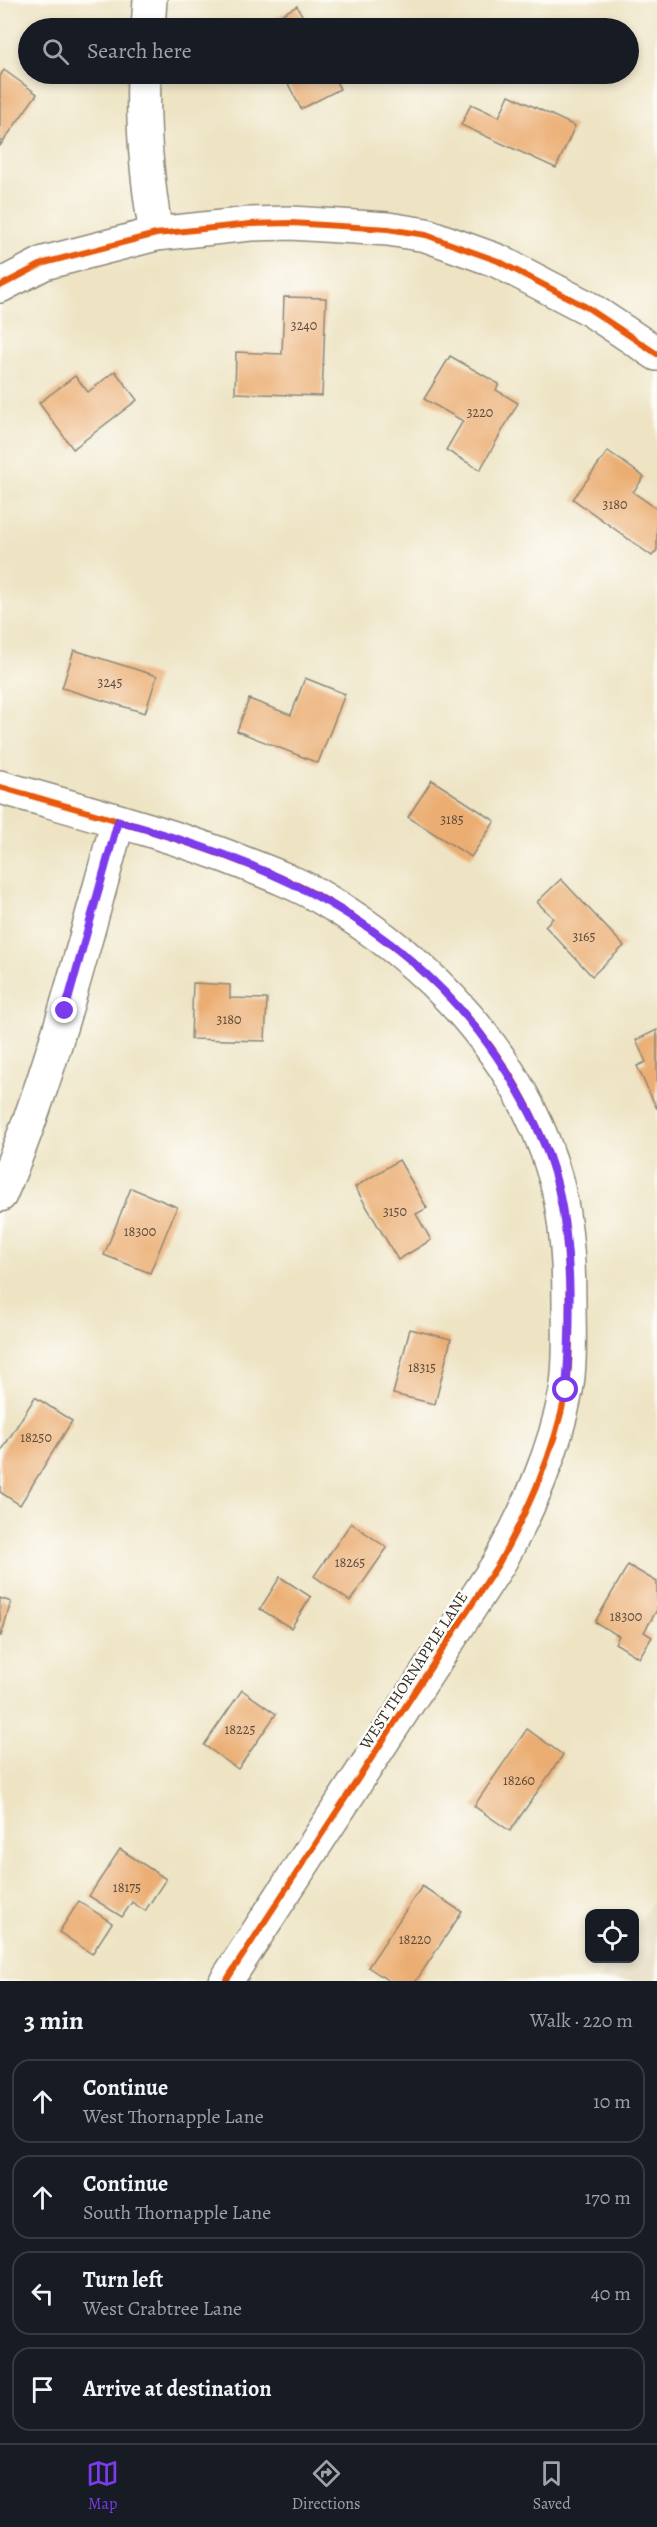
<!DOCTYPE html>
<html lang="en">
<head>
<meta charset="utf-8">
<style>
  :root { --surface:#171b24; --page:#20242c; --text:#f1f3f6; --muted:#9ea1a6; --line:#363941; --accent:#7c3aed }
  body { margin:0; font-family:Alegreya,serif; background:var(--page); color:var(--text) }
  .controls { position:absolute; right:18px; bottom:18px; display:grid; overflow:hidden; border-radius:12px; box-shadow:0 3px 9px #0003 }
  .controls button { width:54px; height:54px; display:grid; place-items:center; padding:0; border:0; border-bottom:2px solid var(--line); background:var(--surface); color:var(--text); font:30px sans-serif }
  .stop { position:absolute; width:18px; height:18px; margin:-14px; border:4px solid #7c3aed; border-radius:50%; background:#fff }
  .stop.end { background:#7c3aed; border-color:#fff; box-shadow:0 2px 6px #0008 }
  .list { margin:0; padding:0; list-style:none }
  h2 { display:flex; justify-content:space-between; align-items:center; height:78px; margin:0; padding:0 24px; font-size:26px }
  h2 small { font-size:20px; font-weight:400; color:var(--muted) }
  .list li { display:grid; grid-template-columns:39px 1fr auto; gap:18px; align-items:center; box-sizing:border-box; height:84px; margin:0 12px 12px; padding:0 12px; border:2px solid var(--line); border-radius:18px }
  .list b { display:block; font-size:22px; white-space:nowrap }
  .list p { margin:0; font-size:20px; white-space:nowrap; color:var(--muted) }
  .list em { font-size:20px; font-style:normal; color:var(--muted) }
  .icon { flex:none; width:33px; height:33px; fill:none; stroke:currentColor; stroke-width:2; stroke-linecap:round; stroke-linejoin:round }
  .map { position:relative; flex:none; width:657px; height:1981px; overflow:hidden }
  .search { position:absolute; background:var(--surface); box-shadow:0 3px 9px #0003; left:18px; right:18px; top:18px; height:66px; display:flex; align-items:center; gap:15px; box-sizing:border-box; padding:0 21px; border-radius:33px; color:var(--muted); font-size:22px }
  .sheet { height:462px; background:var(--surface) }
  nav { display:flex; justify-content:space-around; align-items:center; box-sizing:border-box; height:84px; border-top:2px solid var(--line); background:var(--surface); font-size:16px; color:var(--muted) }
  nav a { display:grid; justify-items:center; gap:3px }
  nav .on { color:var(--accent) }
  .map>svg:first-child { display:block }
  .built { fill:#dfd3b4 }
  .building { fill:#ebad72 }
  .lines { fill:none; stroke-linecap:round; stroke-linejoin:round }
  .street-casing { stroke:#8c8878; stroke-width:36 }
  .street { stroke:#fff; stroke-width:33 }
  .cycleway-casing { stroke:#fdfcf7; stroke-width:10 }
  .cycleway { stroke:#e8590c; stroke-width:6 }
  .route { stroke:#7c3aed; stroke-width:8 }
  .labels { text-anchor:middle; stroke-width:5; stroke-linejoin:round; paint-order:stroke }
  .number-label { font-size:14px; fill:#5b4c3d }
  .street-label { font-size:16px; fill:#2b2b2b; stroke:#fdfcf7 }
</style>
</head>
<body>
<div class="map">
<svg width="657" height="1981" viewBox="0 0 657 1981">
  <rect width="100%" height="100%" fill="#fdfcf7"/>
  <filter id="ink" filterUnits="userSpaceOnUse"><feTurbulence type="fractalNoise" baseFrequency=".0167" numOctaves="2"/><feDisplacementMap in="SourceGraphic" scale="12" xChannelSelector="R" yChannelSelector="G"/><feConvolveMatrix kernelMatrix="1 2 1 2 8 2 1 2 1" color-interpolation-filters="sRGB"/></filter>
  <filter id="wash" filterUnits="userSpaceOnUse"><feTurbulence type="fractalNoise" baseFrequency=".008" numOctaves="4" result="noise"/><feDisplacementMap in="SourceGraphic" scale="24" xChannelSelector="R" yChannelSelector="G"/><feGaussianBlur stdDeviation="1.35" result="paint"/><feColorMatrix in="noise" values="0 0 0 0 0 0 0 0 0 0 0 0 0 0 0 0 0 1.4 0 .05"/><feComposite in="paint" operator="in"/></filter>
  <g filter="url(#wash)">
    <rect width="100%" height="100%" fill="#eee4c4"/>
    <path class="built" d="M657,1895v86h-59l16,-22 20,-1 1,-30z"/>
    <g id="blocks">
      <g class="building">
        <path d="M297,6l12,22h-50v-1z"/>
        <path d="M4,70l33,24 -37,52v-70z"/>
        <path d="M283,74h49l8,15 -39,20z"/>
        <path d="M509,95l66,31 -19,42 -95,-43 10,-21 28,13z"/>
        <path d="M284,297l42,1 -4,98 -87,-3 1,-41 46,2z"/>
        <path d="M450,356l49,28 -3,6 22,13 -38,67 -34,-20 17,-29 -39,-22z"/>
        <path d="M115,371l22,29 -64,49 -34,-46 36,-27 13,16z"/>
        <path d="M608,451l36,26 -11,15 24,17v41l-5,6 -79,-57z"/>
        <path d="M74,650l83,26 -12,37 -83,-25z"/>
        <path d="M305,678l40,16 -27,69 -81,-32 12,-32 42,16z"/>
        <path d="M432,780l63,41 -24,36 -63,-40z"/>
        <path d="M561,879l63,67 -32,30 -47,-50 8,-8 -16,-16z"/>
        <path d="M193,983l37,2v13l37,1 -2,42 -74,-2z"/>
        <path d="M657,1030v79l-20,-43 9,-4 -10,-22z"/>
        <path d="M399,1160l28,48 -11,6 15,26 -33,20 -43,-73z"/>
        <path d="M131,1188l46,19 -27,66 -46,-18z"/>
        <path d="M410,1329l41,10 -16,65 -42,-10z"/>
        <path d="M35,1397l37,24 -52,84 -20,-13v-39z"/>
        <path d="M351,1523l36,25 -37,53 -36,-25z"/>
        <path d="M628,1565l29,17v28l-13,22 8,5 -13,21 -24,-15 4,-7 -24,-14z"/>
        <path d="M280,1577l31,20 -20,31 -31,-19z"/>
        <path d="M0,1598l11,4 -10,34h-1z"/>
        <path d="M242,1690l34,24 -38,55 -34,-24z"/>
        <path d="M527,1729l36,26 -53,76 -36,-25z"/>
        <path d="M120,1849l46,30 -21,32 -13,-9 -10,15 -33,-21z"/>
        <path d="M422,1886l40,26 -46,69h-27l-21,-14z"/>
        <path d="M79,1901l33,22 -20,31 -33,-22z"/>
      </g>
    </g>
  </g>
  <g filter="url(#ink)">
    <use href="#blocks" fill-opacity="0" stroke="#8c8878" stroke-width="1.5"/>
    <g class="lines">
      <defs>
        <g id="street">
          <path d="M148,28l2,-28"/>
          <path d="M144,74c-2,54 3,107 12,160"/>
          <path d="M0,286l44,-23 112,-29 94,-10 41,-1 97,6 38,6 72,26 90,47 69,46"/>
          <path d="M0,787c83,24 166,45 246,77 26,10 52,20 76,34 108,63 200,159 234,282 10,38 13,82 13,122 0,29 2,60 -3,89 -12,62 -37,117 -67,172l-273,418"/>
          <path d="M0,1195c52,-120 83,-248 118,-374"/>
        </g>
      </defs>
      <use href="#street" class="street-casing"/>
      <use href="#street" class="street"/>
      <defs>
        <g id="cycleway">
          <path d="M0,286l44,-23 112,-29 94,-10 41,-1 97,6 38,6 72,26 90,47 69,46"/>
          <path d="M0,787c83,24 166,45 246,77 26,10 52,20 76,34 108,63 200,159 234,282 10,38 13,82 13,122 0,29 2,60 -3,89 -12,62 -37,117 -67,172l-273,418"/>
        </g>
      </defs>
      <use href="#cycleway" class="cycleway-casing"/>
      <use href="#cycleway" class="cycleway"/>
    </g>
  </g>
  <g class="lines" filter="url(#ink)">
    <path class="route" d="M65,1011l53,-190c154,43 286,99 379,236 26,39 50,84 61,130 15,66 13,137 8,203"/>
  </g>
  <g class="labels">
    <g class="number-label">
      <text x="304" y="330">3240</text>
      <text x="480" y="417">3220</text>
      <text x="615" y="509">3180</text>
      <text x="110" y="687">3245</text>
      <text x="452" y="824">3185</text>
      <text x="584" y="941">3165</text>
      <text x="229" y="1024">3180</text>
      <text x="395" y="1216">3150</text>
      <text x="140" y="1236">18300</text>
      <text x="422" y="1372">18315</text>
      <text x="36" y="1442">18250</text>
      <text x="350" y="1567">18265</text>
      <text x="626" y="1621">18300</text>
      <text x="240" y="1734">18225</text>
      <text x="519" y="1785">18260</text>
      <text x="127" y="1892">18175</text>
      <text x="415" y="1944">18220</text>
    </g>
    <g class="street-label">
      <text transform="translate(413 1670) rotate(-57)" y="6">WEST THORNAPPLE LANE</text>
    </g>
  </g>
</svg>
<div class="controls">
<button><svg class="icon" aria-label="locate" viewBox="0 0 24 24"><circle cx="12" cy="12" r="6"/><path d="M12 2v4M12 18v4M2 12h4M18 12h4"/></svg></button>
</div>
<div class="stop" style="left:566px;top:1390px"></div>
<div class="stop end" style="left:65px;top:1011px"></div>
<div class="search"><svg class="icon" aria-label="search" viewBox="0 0 24 24"><circle cx="10" cy="10" r="6"/><path d="M15 15l6 6"/></svg>Search here</div>
</div>
<section class="sheet">
<h2>3 min<small>Walk · 220 m</small></h2>
<ul class="list">
<li><svg class="icon" aria-label="ahead" viewBox="0 0 24 24"><path d="M12 20V5M6 11l6-6 6 6"/></svg><div><b>Continue</b><p>West Thornapple Lane</p></div><em>10 m</em></li>
<li><svg class="icon" aria-label="ahead" viewBox="0 0 24 24"><path d="M12 20V5M6 11l6-6 6 6"/></svg><div><b>Continue</b><p>South Thornapple Lane</p></div><em>170 m</em></li>
<li><svg class="icon" aria-label="left" viewBox="0 0 24 24"><path d="M17 20v-9H6M10 6l-5 5 5 5"/></svg><div><b>Turn left</b><p>West Crabtree Lane</p></div><em>40 m</em></li>
<li><svg class="icon" aria-label="arrive" viewBox="0 0 24 24"><path d="M6 21V4h12l-3 4 3 4H6"/></svg><div><b>Arrive at destination</b></div></li>
</ul>
</section>
<nav>
<a class="on"><svg class="icon" aria-label="map" viewBox="0 0 24 24"><path d="M3 6l6-2 6 2 6-2v14l-6 2-6-2-6 2zM9 4v14M15 6v14"/></svg>Map</a>
<a><svg class="icon" aria-label="directions" viewBox="0 0 24 24"><path d="M12 3l9 9-9 9-9-9zM9 14v-3h6M13 9l2 2-2 2"/></svg>Directions</a>
<a><svg class="icon" aria-label="saved" viewBox="0 0 24 24"><path d="M7 4h10v16l-5-4-5 4z"/></svg>Saved</a>
</nav>
</body>
</html>
